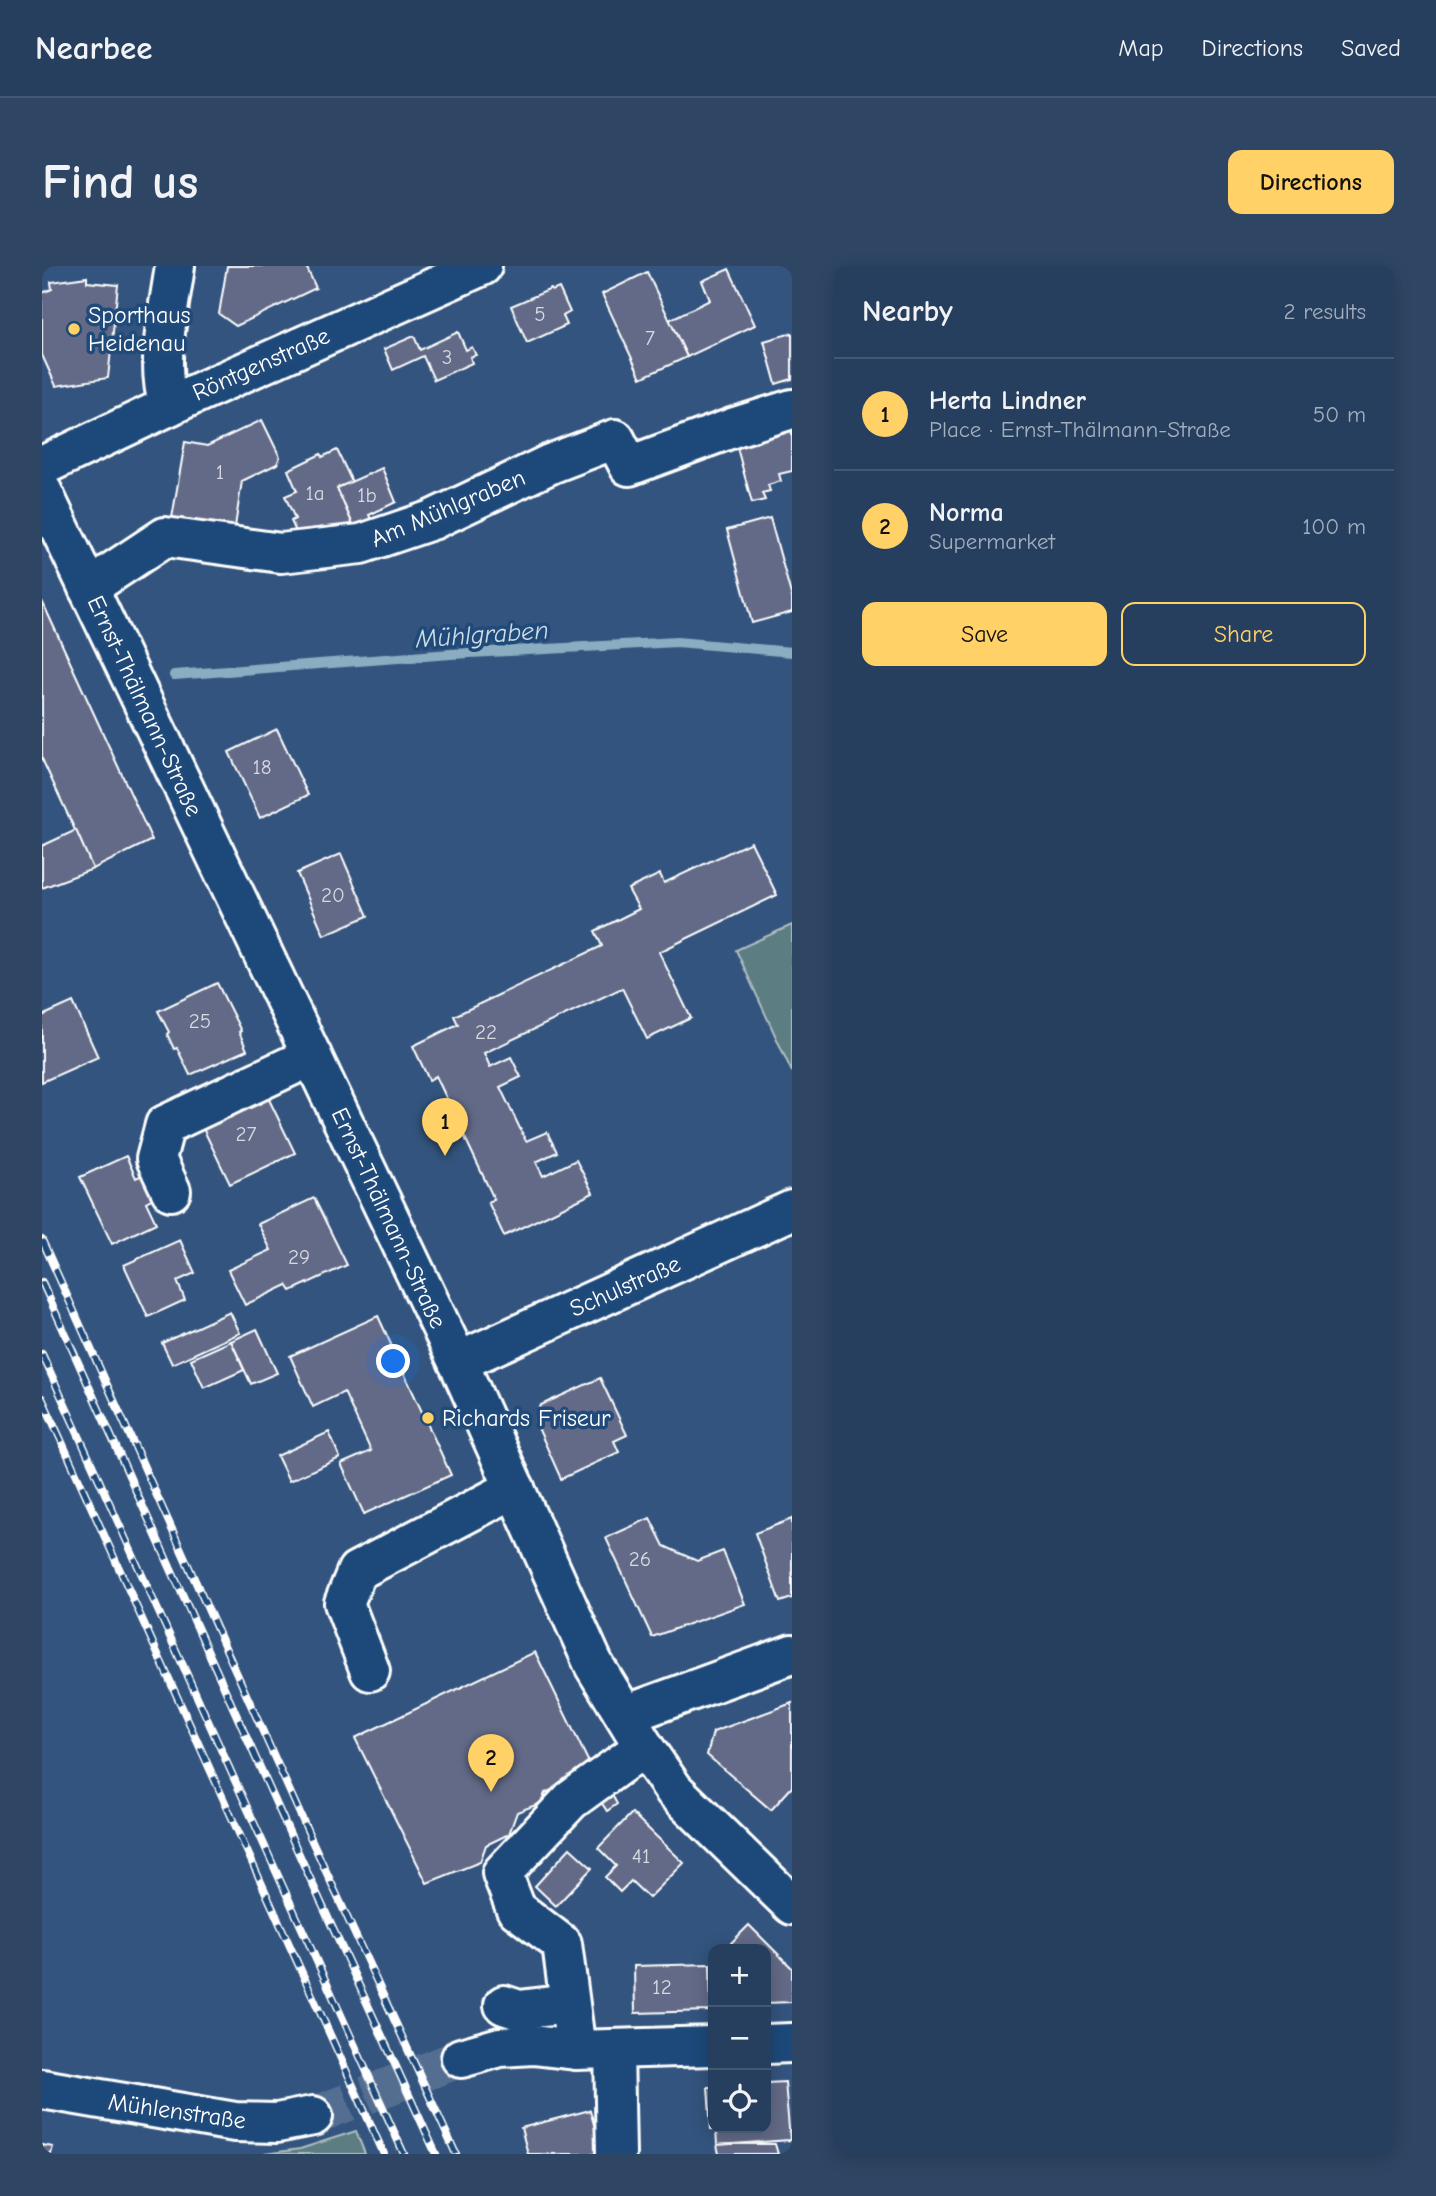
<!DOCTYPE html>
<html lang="en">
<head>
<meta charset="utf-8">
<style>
  :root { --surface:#263f5e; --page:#2e4664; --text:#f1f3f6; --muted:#a4afbc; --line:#425873; --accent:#ffd166 }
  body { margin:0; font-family:"Comic Neue",sans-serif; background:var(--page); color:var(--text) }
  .controls { position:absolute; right:21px; bottom:21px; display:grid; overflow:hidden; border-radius:14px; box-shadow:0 4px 18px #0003 }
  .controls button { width:63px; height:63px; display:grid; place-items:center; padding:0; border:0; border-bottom:2px solid var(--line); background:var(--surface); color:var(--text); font:35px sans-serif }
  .you { position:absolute; left:352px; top:1096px; width:24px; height:24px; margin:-18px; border:5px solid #fff; border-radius:50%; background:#1a73e8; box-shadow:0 0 0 10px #1a73e833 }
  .badge { display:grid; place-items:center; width:46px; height:46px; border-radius:50%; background:var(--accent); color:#111; font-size:23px; font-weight:700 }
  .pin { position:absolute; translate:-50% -58px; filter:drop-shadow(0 2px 4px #0008) }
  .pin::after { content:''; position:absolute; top:37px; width:24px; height:21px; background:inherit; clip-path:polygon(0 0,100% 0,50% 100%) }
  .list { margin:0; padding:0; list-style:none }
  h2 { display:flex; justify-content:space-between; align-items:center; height:91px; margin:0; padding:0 28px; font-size:30px }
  h2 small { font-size:23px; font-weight:400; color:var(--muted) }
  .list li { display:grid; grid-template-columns:46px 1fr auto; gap:21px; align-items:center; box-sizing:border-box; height:112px; padding:0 28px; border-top:2px solid var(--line) }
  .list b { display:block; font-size:26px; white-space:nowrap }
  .list p { margin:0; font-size:23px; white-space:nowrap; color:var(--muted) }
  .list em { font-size:23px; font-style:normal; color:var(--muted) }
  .actions { display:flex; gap:14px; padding:21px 28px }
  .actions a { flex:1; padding:16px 0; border:2px solid var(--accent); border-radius:14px; text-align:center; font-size:24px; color:var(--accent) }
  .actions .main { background:var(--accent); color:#111 }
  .icon { flex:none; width:38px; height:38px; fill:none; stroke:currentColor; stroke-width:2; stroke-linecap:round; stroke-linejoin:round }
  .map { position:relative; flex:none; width:750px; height:1888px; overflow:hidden; border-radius:14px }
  header { display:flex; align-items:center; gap:42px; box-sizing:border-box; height:98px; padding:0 35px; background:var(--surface); border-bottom:2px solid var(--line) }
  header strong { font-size:33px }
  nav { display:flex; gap:38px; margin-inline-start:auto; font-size:24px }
  .intro { display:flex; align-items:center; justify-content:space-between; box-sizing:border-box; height:168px; padding:0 42px }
  h1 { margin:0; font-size:49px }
  .button { padding:18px 32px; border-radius:14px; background:var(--accent); color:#111; font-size:24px; font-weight:700 }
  main { display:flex; gap:42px; padding:0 42px }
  aside { flex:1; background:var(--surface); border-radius:14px; box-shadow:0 4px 18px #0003 }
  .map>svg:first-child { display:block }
  .green { fill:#5c7d82; stroke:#aebec0; stroke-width:2 }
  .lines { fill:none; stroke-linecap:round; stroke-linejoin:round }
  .stream { stroke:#8badc1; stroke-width:10 }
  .building { fill:#636a87; stroke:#fff; stroke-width:2 }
  .minor-tunnel { stroke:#526e91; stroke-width:38; stroke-dasharray:38 19; stroke-linecap:butt }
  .minor-casing { stroke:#fff; stroke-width:44 }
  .minor { stroke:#1f4a7a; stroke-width:38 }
  .rail-casing { stroke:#fff; stroke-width:8 }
  .rail { stroke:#1f4a7a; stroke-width:5; stroke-dasharray:16; stroke-linecap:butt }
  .poi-dot { fill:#ffd166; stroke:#1f4a7a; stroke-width:2.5 }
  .labels { text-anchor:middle; stroke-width:7; stroke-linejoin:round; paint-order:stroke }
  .number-label { font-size:21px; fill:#d8dae1 }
  .poi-label { font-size:24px; fill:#fff; stroke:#1f4a7a; text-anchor:start }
  .street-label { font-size:24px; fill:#fff; stroke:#1f4a7a }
  .water-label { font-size:26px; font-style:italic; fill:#cfdde5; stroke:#1f4a7a }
</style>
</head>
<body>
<header>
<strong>Nearbee</strong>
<nav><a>Map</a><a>Directions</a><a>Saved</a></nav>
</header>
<div class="intro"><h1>Find us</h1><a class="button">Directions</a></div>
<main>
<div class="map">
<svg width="750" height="1888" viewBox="0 0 750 1888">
  <rect width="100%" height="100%" fill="#33547e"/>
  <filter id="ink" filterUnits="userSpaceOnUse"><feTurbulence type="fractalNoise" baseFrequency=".0143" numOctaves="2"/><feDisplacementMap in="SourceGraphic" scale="14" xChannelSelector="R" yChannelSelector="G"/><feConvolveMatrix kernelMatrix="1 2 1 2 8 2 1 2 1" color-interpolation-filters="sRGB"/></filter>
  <g filter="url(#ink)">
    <g class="green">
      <path d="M750,659v147l-56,-122z"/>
      <path d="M314,1865l9,23h-101l36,-5z"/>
    </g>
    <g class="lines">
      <path class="stream" d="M132,409l277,-21 226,-12 115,10"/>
    </g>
    <g class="building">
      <path d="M185,0h79l10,22 -80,38 -17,-12z"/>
      <path d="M687,3l26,56 -68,32 -18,-37 41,-20 -8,-19z"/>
      <path d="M605,6l40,85 -46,21 -39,-84z"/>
      <path d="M45,11v5l31,3 -10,93 -52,8 -14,-31v-62l10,-4 -1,-7z"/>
      <path d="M517,22l11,24 -7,4 4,9 -40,18 -16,-37 40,-17 1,2z"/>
      <path d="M416,66l8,18 6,-3 4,8 -6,2 2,6 -38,17 -11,-24 -30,14 -9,-21 30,-13 6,14z"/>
      <path d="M750,67v46l-16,5 -12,-43z"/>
      <path d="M220,154l18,37 -3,7 -35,17 -8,52 -63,-9 14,-82 22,4z"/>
      <path d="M750,162v43l-13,3 2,7 -13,4 2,6 -8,2 3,7 -13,3 -16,-59z"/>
      <path d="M295,184l15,32 -15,6 18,41 -58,5 -6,-13 4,-2 -10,-23 12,-5 -9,-21 33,-16 1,3z"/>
      <path d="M340,202l14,34 -27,13 6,13 -20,1 -18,-41z"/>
      <path d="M728,252l22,80v14l-40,11 -25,-93z"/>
      <path d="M0,335l110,239 -59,29 -51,-110z"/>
      <path d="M235,463l31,66 -48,23 -31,-66z"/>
      <path d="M34,564l17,39 -51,19v-42z"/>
      <path d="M709,576l26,53 -118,57 32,66 -44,21 -25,-51 -138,65 6,14 21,-10 10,20 -21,10 26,54 21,-9 10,20 -21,10 7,14 33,-16 17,33 -89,43 -16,-34 6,-3 -58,-123 -7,4 -16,-34 45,-22 -4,-8 148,-70 -7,-15 44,-22 -11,-20 32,-15 4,9z"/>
      <path d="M299,588l27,62 -44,19 -27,-62z"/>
      <path d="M175,717l24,48 -2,1 8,18 -57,25 -13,-27 -3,1 -7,-15 2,-2 -11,-21z"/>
      <path d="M31,736l25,55 -56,25v-66z"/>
      <path d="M220,819l33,68 -65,31 -33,-68z"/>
      <path d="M84,890l10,22 8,-4 11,23 -9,5 10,21 -44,21 -32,-67z"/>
      <path d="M272,932l33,67 -56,26 -4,-6 -42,20 -17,-35 43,-20 -13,-26z"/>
      <path d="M138,974l15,33 -18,8 8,19 -37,17 -24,-52z"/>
      <path d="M188,1046l10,21 -68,31 -10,-21z"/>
      <path d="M336,1050l73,159 -87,39 -23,-50 30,-13 -27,-59 -31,15 -23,-51z"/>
      <path d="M215,1063l20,44 -26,11 -20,-43z"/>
      <path d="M189,1075l13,29 -40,18 -13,-29z"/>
      <path d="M558,1112l27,57 -13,6 5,11 -58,27 -26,-58 6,-16z"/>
      <path d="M287,1166l11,26 -51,23 -12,-25z"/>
      <path d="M608,1252l14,28 33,15 26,-10 22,53 -93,33 -46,-99z"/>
      <path d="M750,1253v79l-12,4 -25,-69z"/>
      <path d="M493,1386l58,119 -48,22 -4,10 -24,9 -8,22 -23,11 -6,17 -53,21 -72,-145z"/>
      <path d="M750,1437v84l-21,23 -64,-55 6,-23z"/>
      <path d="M570,1529l5,9 -10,7 -6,-9z"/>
      <path d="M590,1547l52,50 -35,35 -18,-17 -11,11 -15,-15 11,-11 -18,-18z"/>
      <path d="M528,1582l22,20 -36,38 -21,-20z"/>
      <path d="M707,1659l43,43v34l-26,1v-54h-41z"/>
      <path d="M668,1698l1,47 -76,2 -1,-47z"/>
      <path d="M743,1816l5,58 -73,5 -1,-15h-5l-3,-43h5v41h53v-45z"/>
      <path d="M548,1844l12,44h-74l-7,-26z"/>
      <path d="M689,1878h44l3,10h-59l-2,-9z"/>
      <path d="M0,1879l11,2 -2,7h-9z"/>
    </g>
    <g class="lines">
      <path class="minor-tunnel" d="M271,1850l148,-58"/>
      <defs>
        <g id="minor">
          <path d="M127,140c-14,-43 0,-96 6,-140"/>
          <path d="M0,200l144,-68 296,-132"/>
          <path d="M0,225l416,871 136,303 50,82 30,43 118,115"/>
          <path d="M46,322l77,-51 116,16 80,-9 71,-24 118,-56 65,-25 14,27 106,-39 57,-18"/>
          <path d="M129,925l-15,-32 9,-34 147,-69"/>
          <path d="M416,1096l334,-152"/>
          <path d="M328,1405l-26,-68 13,-32 158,-83"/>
          <path d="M583,1449l167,-61"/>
          <path d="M462,1739l15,5 50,-6"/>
          <path d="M724,1778l26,-1"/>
          <path d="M572,1783l2,105"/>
          <path d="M534,1784l-14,-106 -46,-35 -14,-36 69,-73 73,-53"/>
          <path d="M419,1792l39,-11 33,-2 43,5 137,-4"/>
          <path d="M0,1823l193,33 42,1 36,-7"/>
        </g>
      </defs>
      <use href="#minor" class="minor-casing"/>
      <use href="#minor" class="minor"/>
      <defs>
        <g id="rail">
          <path d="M0,974l271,603 143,311"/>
          <path d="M0,1016l256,570 138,302"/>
          <path d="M0,1088l362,800"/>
          <path d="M0,1132l342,756"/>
        </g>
      </defs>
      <use href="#rail" class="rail-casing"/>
      <use href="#rail" class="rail"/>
    </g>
  </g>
  <g class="poi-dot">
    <circle cx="32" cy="63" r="7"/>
    <circle cx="386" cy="1152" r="7"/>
  </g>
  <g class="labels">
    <g class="number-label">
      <text x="498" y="55">5</text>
      <text x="608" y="79">7</text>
      <text x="405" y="98">3</text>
      <text x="178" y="213">1</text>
      <text x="273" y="234">1a</text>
      <text x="325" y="236">1b</text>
      <text x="220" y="508">18</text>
      <text x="291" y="636">20</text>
      <text x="158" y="762">25</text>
      <text x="444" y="773">22</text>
      <text x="204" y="875">27</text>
      <text x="257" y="998">29</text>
      <text x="598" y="1300">26</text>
      <text x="599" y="1597">41</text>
      <text x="620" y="1728">12</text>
    </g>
    <g class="poi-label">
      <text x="46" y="57">Sporthaus<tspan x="46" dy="28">Heidenau</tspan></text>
      <text x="400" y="1160">Richards Friseur</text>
    </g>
    <g class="street-label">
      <text transform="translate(219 98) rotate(-24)" y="8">Röntgenstraße</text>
      <text transform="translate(406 242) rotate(-23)" y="8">Am Mühlgraben</text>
      <text transform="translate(103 440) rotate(65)" y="8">Ernst-Thälmann-Straße</text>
      <text transform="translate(347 952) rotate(65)" y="8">Ernst-Thälmann-Straße</text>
      <text transform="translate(583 1020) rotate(-24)" y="8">Schulstraße</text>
      <text transform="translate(135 1845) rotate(8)" y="8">Mühlenstraße</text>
    </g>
    <g class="water-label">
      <text transform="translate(440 368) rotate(-4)" y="9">Mühlgraben</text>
    </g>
  </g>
</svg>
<div class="controls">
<button>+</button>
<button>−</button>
<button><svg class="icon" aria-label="locate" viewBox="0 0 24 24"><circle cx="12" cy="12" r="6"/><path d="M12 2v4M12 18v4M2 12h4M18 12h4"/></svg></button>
</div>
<div class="you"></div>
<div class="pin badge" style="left:403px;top:890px">1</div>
<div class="pin badge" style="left:449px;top:1526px">2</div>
</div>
<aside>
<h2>Nearby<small>2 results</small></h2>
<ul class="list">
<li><span class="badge">1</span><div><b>Herta Lindner</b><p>Place · Ernst-Thälmann-Straße</p></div><em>50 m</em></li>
<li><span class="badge">2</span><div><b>Norma</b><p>Supermarket</p></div><em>100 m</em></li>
</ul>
<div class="actions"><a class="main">Save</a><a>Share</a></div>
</aside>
</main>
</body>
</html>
